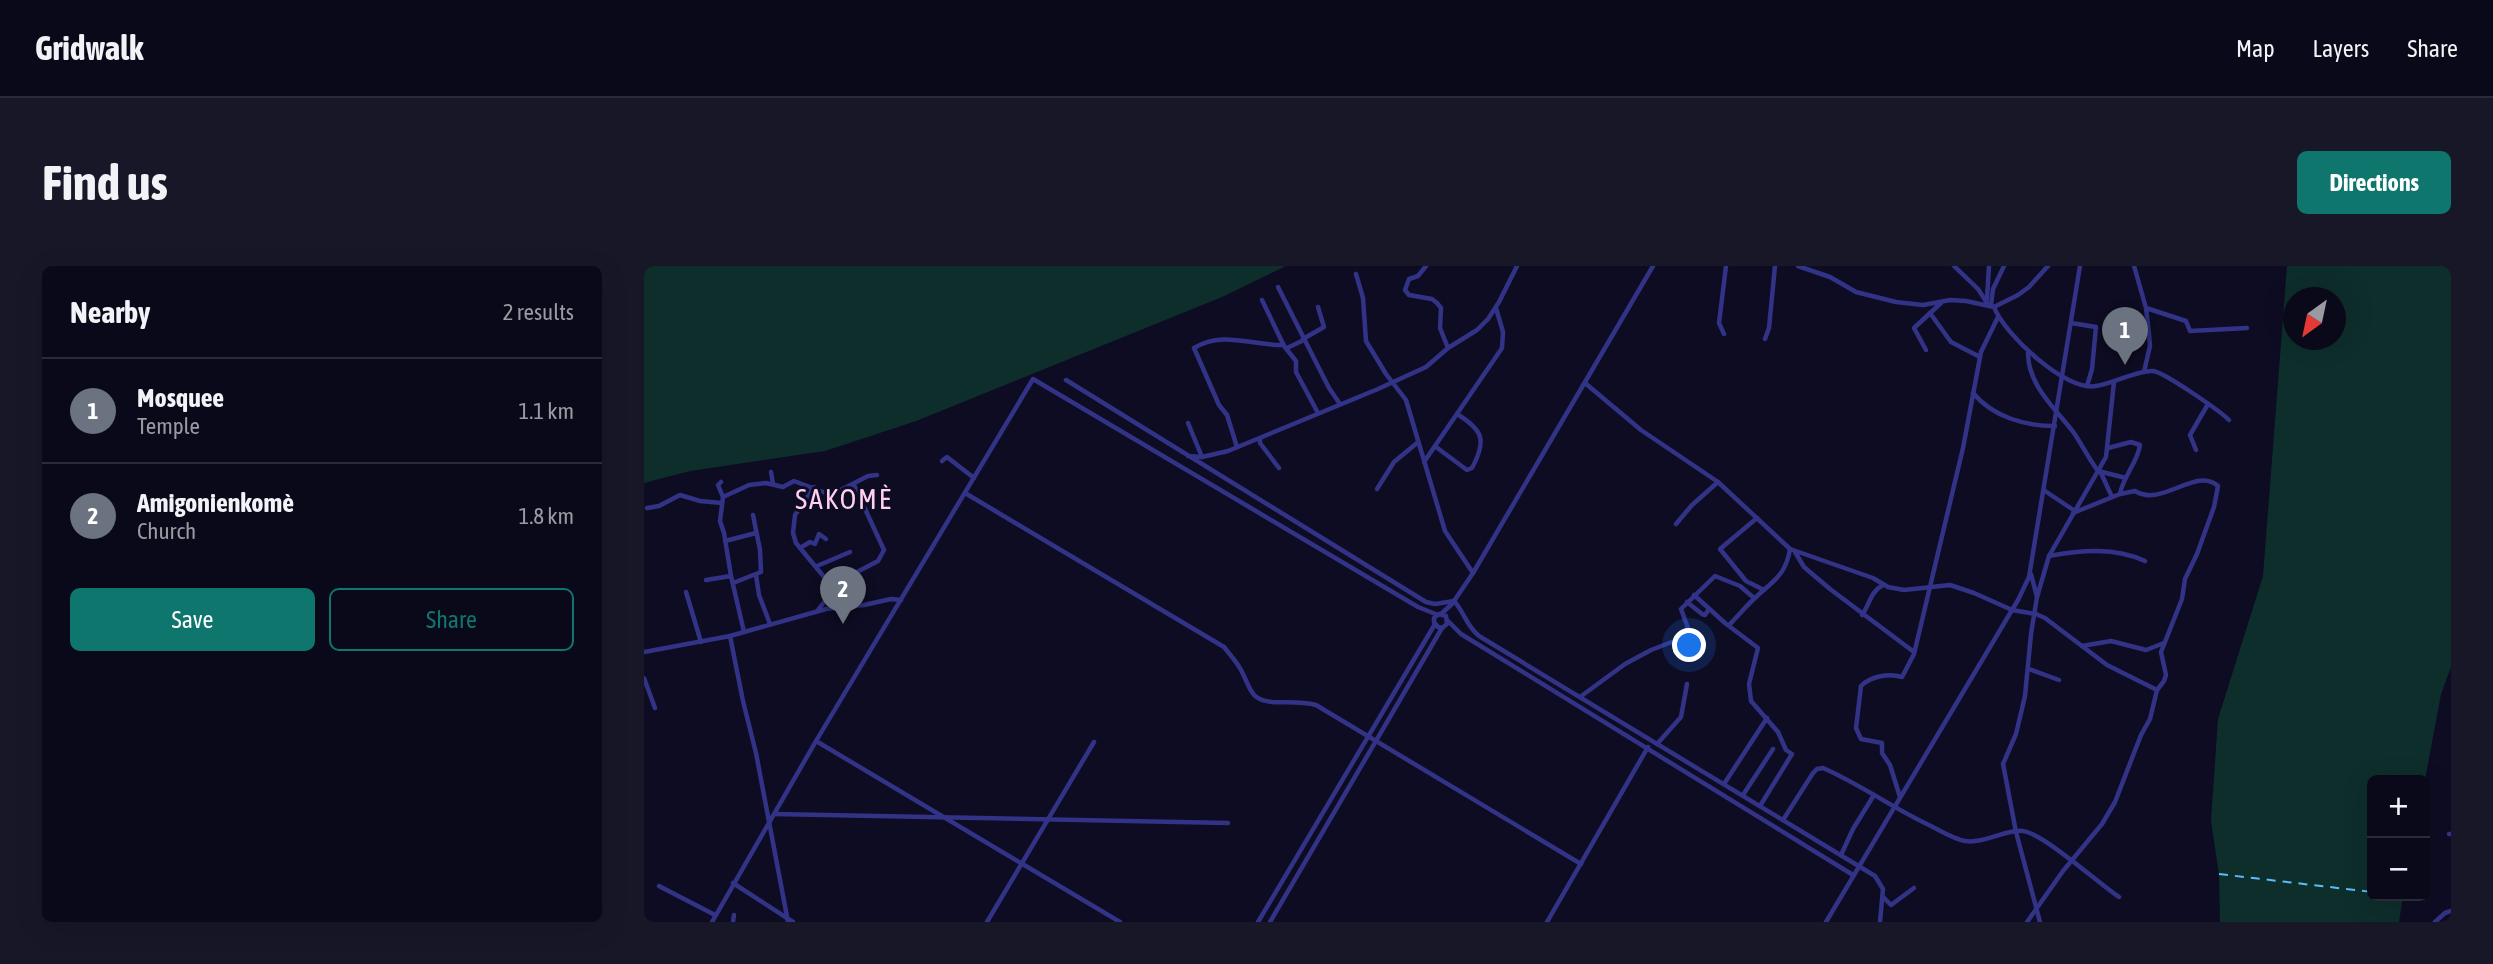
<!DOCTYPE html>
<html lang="en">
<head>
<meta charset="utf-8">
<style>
  :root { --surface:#0a091a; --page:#181727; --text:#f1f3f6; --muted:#999aa2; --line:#2a2a39; --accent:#0f766e }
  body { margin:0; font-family:"Asap Condensed",sans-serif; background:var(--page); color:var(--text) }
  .controls { position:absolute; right:21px; bottom:21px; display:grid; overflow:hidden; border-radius:10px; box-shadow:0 7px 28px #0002 }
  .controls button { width:63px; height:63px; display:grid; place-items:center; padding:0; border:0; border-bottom:2px solid var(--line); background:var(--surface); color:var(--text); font:35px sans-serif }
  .compass { position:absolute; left:1639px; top:21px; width:63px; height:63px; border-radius:50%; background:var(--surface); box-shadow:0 7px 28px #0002; rotate:213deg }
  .you { position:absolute; left:1046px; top:380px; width:24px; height:24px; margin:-18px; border:5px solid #fff; border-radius:50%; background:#1a73e8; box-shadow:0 0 0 10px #1a73e833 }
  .badge { display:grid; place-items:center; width:46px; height:46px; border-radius:50%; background:var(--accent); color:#fff; font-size:23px; font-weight:700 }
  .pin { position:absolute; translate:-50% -58px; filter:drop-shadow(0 2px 4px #0008) }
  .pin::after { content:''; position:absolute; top:37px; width:24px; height:21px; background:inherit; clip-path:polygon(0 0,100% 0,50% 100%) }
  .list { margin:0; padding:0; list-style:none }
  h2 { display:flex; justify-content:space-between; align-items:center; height:91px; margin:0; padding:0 28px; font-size:30px }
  h2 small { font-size:23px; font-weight:400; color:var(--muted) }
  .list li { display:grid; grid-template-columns:46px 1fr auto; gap:21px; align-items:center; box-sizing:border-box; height:105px; padding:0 28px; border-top:2px solid var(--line) }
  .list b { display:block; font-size:26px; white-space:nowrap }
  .list p { margin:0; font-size:23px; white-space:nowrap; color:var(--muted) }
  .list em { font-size:23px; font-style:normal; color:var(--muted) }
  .actions { display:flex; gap:14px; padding:21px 28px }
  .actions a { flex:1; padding:16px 0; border:2px solid var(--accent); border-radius:10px; text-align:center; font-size:24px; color:var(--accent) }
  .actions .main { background:var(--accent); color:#fff }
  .map { position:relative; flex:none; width:1807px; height:656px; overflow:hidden; border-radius:10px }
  header { display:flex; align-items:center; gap:42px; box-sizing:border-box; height:98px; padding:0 35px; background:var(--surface); border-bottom:2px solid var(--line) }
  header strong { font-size:33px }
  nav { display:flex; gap:38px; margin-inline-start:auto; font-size:24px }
  .intro { display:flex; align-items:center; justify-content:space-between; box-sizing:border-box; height:168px; padding:0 42px }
  h1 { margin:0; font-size:49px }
  .button { padding:18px 32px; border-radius:10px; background:var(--accent); color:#fff; font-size:24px; font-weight:700 }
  main { display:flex; gap:42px; padding:0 42px }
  aside { flex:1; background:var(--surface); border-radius:10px; box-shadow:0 7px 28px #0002 }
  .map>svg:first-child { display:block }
  .green { fill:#0e2e2b; fill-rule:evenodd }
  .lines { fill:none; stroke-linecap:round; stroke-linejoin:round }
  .ferry { stroke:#5cbcff; stroke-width:2; stroke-dasharray:9 7; stroke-linecap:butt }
  .minor { stroke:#323387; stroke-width:4.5 }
  .labels { text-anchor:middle; stroke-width:6; stroke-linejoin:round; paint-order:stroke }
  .quarter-label { font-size:28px; letter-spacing:2px; fill:#ffd0f0; stroke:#0e0c23 }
</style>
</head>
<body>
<header>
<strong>Gridwalk</strong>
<nav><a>Map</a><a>Layers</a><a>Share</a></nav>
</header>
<div class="intro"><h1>Find us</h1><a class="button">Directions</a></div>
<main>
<aside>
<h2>Nearby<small>2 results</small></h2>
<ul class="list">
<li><span class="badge" style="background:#6b7280">1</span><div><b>Mosquee</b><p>Temple</p></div><em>1.1 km</em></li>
<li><span class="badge" style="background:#6b7280">2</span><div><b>Amigonienkomè</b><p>Church</p></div><em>1.8 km</em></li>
</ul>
<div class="actions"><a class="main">Save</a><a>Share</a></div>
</aside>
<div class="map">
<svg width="1807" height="656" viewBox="0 0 1807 656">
  <rect width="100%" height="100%" fill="#0e0c23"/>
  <g class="green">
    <path d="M0,0h642l-64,31 -306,124 -91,30 -135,20 -46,12z"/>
    <path d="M1643,0h164v401l-10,27 -16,86h-53v116h31l-4,26h-179l-1,-48 -8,-53 7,-102 45,-143zM1650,32h42v42h-42z"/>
  </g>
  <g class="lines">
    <g class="ferry">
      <path d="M1575,608l153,18"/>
      <path d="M1757,630h2"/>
    </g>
    <g class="minor">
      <path d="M782,0l-8,10 -9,3 -4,11 4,5 23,4 5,4 4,5 -1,20 8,20"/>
      <path d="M1154,0l32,11 26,15 40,10 27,3 27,-5 16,1 28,6"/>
      <path d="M1310,0l24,23 11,17"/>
      <path d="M1404,0l-19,21 -11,8 -24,12c10,27 72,85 102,79 17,-2 41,-16 57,-15 11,1 67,40 76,49"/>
      <path d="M1490,0l12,42 3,26 1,12 -6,26"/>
      <path d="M712,8l7,24 3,43 20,33 20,26 39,131 28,42"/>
      <path d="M634,21l51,101 11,16"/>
      <path d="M1343,33l2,-33"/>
      <path d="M618,34l22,46 12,15v11l22,41"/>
      <path d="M1347,39l2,-16 11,-23"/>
      <path d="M1502,42l40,13 4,10 57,-3"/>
      <path d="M1286,47l21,29 29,15"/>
      <path d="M1427,57l25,4 -4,42 -5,17"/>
      <path d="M1080,68l-5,-11 7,-57"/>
      <path d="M659,73l21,-12 -6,-20"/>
      <path d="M1121,73l4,-11 6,-62"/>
      <path d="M643,82l17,-8"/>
      <path d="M1282,84l-12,-22 27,-25"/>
      <path d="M1384,87c0,33 28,56 46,80 8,12 15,26 24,38l28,7"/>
      <path d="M422,114l360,222 9,2 19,-3c11,12 11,23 25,35l396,240 8,13 -3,33"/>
      <path d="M941,117l56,47 77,52 72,67 83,29 15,9 16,3 46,-5 24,8 38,17 24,4 9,4 62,47 50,25"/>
      <path d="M1329,127c20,24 52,33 82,33"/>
      <path d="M544,157l14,34"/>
      <path d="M616,172v5l19,25"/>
      <path d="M593,181l-10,-32 -8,-10 -25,-57c30,-18 57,-2 90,-3"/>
      <path d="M792,181l31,23 5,-2c15,-28 11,-38 -15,-54"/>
      <path d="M1464,182l23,-6 9,3c-2,17 -17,31 -20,49"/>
      <path d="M1552,184l-6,-15 18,-31"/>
      <path d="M544,190l14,1 26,-6 150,-62 48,-22 22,-19 29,-18 11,-11 11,-17 18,-36"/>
      <path d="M298,195l5,-4 27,21"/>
      <path d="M780,196l78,-114 1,-16 -7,-24"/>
      <path d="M127,206l2,12"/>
      <path d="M1457,207l11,24"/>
      <path d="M77,216l-3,3 5,12 -3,24 4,12 7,43 13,56"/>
      <path d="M170,221l-19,28 -2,18 3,10 38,46"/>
      <path d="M733,223l17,-27 23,-19"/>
      <path d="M1401,225l30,20"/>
      <path d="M321,227l259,154c7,9 15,17 19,27 8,16 8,26 29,28 15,1 29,-1 44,3l265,159"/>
      <path d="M79,231l26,-12 17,-2 17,4 11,-6 37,14 37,-19 9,-1"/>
      <path d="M3,242l12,-2 21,-11 20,6 22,2"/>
      <path d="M1113,252l-37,31 26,32 18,9"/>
      <path d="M1032,258l16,-19 26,-23"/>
      <path d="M81,275l31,-8"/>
      <path d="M156,282l10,-6 5,2 4,-10 7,5"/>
      <path d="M1151,286l9,15 26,22 84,63"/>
      <path d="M1405,290c32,-6 66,-9 96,5"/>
      <path d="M173,300l33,-14"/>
      <path d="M1387,308l6,23 -6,37 -6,62 -9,38 -13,30 13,68 24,90"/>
      <path d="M112,309l3,20 11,29"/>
      <path d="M62,314l25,-4"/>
      <path d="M89,317l28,-11 -1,-22 -7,-35"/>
      <path d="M42,326l15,50"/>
      <path d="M1050,329l31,28 33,25 -9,36 2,17 27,31 8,18 6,4 -32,52"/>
      <path d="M1393,331l12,-41 57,-99 8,-75"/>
      <path d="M1043,336l15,12 3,1 4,-6"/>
      <path d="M174,344l16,-21 10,-4 13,-13 21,-11 6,-11 -30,-65"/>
      <path d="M797,348l11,-10 21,-31 180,-307"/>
      <path d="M1218,349c8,-11 8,-23 21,-30"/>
      <path d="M804,355l13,13 392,241"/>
      <path d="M1085,359c9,-9 17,-19 27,-28 17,-16 30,-22 34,-48"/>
      <path d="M86,370l13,65 13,52 32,169"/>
      <path d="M1438,380l29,-5 35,9 18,-7"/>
      <path d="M0,386l86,-16 96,-27 38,-4 27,-6 10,1"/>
      <path d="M1385,403l30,11"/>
      <path d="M0,412l11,30"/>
      <path d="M936,431l45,-33 26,-14 26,-10 11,-12 -7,-19 34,-33 25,10 14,12"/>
      <path d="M172,475l304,181"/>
      <path d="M1013,478l24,-27 6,-33"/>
      <path d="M1080,518l43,-66"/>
      <path d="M1099,529l30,-46"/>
      <path d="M1256,531l-10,-32 -8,-12v-10l-21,-4 -5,-11 5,-42c10,-10 28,-13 41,-9l12,-23 49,-206 18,-96 17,-35"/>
      <path d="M130,548l454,9"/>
      <path d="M1139,554l30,-47 4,-4 6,-1c37,16 71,41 108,58 10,5 23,13 34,15 18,3 42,-12 58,-10 21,3 75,52 96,66"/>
      <path d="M1805,568h2"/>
      <path d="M1197,589l12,-26 21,-34"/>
      <path d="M89,617l60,39"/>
      <path d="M15,620l56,29"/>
      <path d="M1240,632l7,7 23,-17"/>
      <path d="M68,656l104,-181 217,-362 385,228 20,8"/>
      <path d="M89,656l1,-7"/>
      <path d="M343,656l107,-180"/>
      <path d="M614,656l177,-298"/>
      <path d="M626,656l172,-294 5,-4 -1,-8 -7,-2 -5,4v4l4,5 4,1"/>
      <path d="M903,656l101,-175"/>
      <path d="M1182,656l192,-322 11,-23 51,-311"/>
      <path d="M1383,656l36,-51 39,-47 13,-22 26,-67 9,-16 7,-29 7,-9 2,-6 -5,-23 21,-53 3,-20 12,-25 17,-47 4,-21c-22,-20 -56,22 -83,5l-15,3 -47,19"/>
      <path d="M1791,656l10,-9 6,-2"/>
    </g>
  </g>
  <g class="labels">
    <g class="quarter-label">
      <text x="200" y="243">SAKOMÈ</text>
    </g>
  </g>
</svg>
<div class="controls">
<button>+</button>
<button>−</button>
</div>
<svg class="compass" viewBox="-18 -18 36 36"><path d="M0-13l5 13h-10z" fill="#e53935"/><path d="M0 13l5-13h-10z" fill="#999aa2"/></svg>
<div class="you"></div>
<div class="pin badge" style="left:1481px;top:99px;background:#6b7280">1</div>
<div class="pin badge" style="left:199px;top:358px;background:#6b7280">2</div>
</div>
</main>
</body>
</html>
